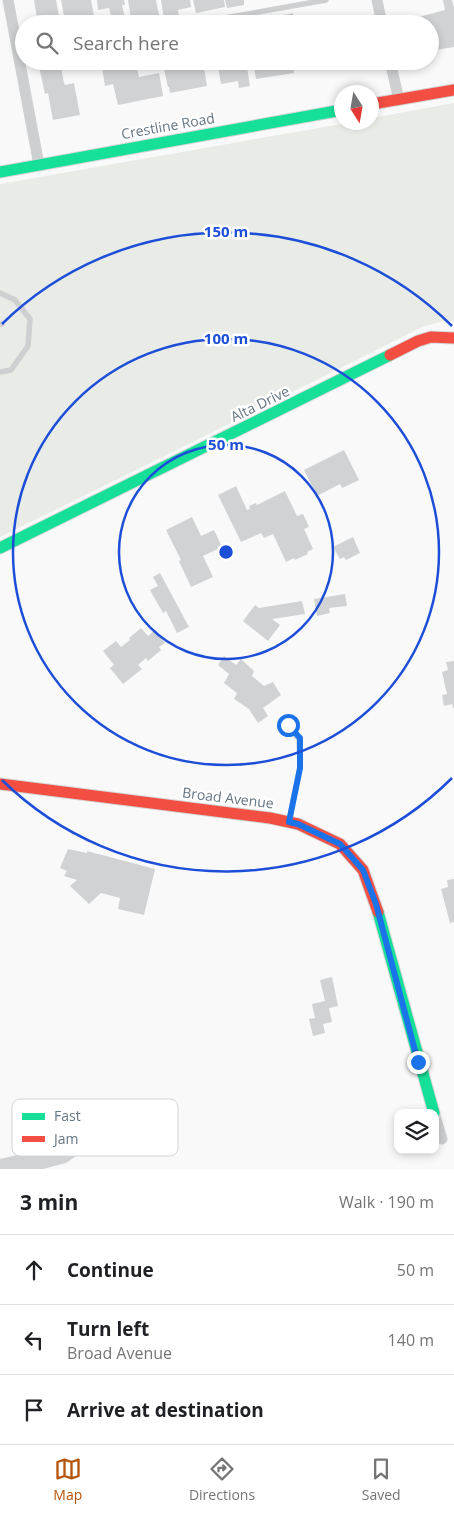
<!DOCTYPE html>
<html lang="en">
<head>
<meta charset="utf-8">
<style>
  :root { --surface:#fff; --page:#f6f6f6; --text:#202124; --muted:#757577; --line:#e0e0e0; --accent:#b45309 }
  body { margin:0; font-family:"Open Sans",sans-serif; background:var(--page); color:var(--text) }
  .controls { position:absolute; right:15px; bottom:15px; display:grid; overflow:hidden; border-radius:10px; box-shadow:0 2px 8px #0003 }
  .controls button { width:45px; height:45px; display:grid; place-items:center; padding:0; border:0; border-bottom:1px solid var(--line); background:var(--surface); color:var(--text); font:25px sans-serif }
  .compass { position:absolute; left:334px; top:85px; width:45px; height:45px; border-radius:50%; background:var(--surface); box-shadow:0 2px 8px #0003; rotate:169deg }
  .stop { position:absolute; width:15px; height:15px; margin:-11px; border:4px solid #1a73e8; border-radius:50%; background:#fff }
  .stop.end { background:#1a73e8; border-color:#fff; box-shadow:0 1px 5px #0008 }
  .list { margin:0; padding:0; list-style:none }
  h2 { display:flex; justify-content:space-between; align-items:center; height:65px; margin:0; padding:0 20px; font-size:21px }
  h2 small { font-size:16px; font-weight:400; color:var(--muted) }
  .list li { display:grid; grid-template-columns:32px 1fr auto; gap:15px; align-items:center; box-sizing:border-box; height:70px; padding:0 20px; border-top:1px solid var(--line) }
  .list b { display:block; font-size:19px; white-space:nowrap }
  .list p { margin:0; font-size:16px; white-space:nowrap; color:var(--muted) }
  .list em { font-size:16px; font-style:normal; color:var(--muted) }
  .icon { flex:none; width:28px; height:28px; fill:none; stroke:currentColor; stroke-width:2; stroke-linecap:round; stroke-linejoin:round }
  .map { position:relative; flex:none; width:454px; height:1169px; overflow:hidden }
  .search { position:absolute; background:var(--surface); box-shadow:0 2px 8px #0003; left:15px; right:15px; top:15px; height:55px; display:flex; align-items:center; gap:12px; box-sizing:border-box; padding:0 18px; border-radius:28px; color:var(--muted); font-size:19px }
  .sheet { height:275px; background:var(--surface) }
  nav { display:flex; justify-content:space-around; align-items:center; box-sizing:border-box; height:70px; border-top:1px solid var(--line); background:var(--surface); font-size:14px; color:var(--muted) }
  nav a { display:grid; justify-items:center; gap:2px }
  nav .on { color:var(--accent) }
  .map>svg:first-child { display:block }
  .green { fill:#e8ebe6 }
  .building { fill:#d0d2d3 }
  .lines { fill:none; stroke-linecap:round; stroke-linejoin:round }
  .fast-casing { stroke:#d5d6d7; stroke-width:13 }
  .jam-casing { stroke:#d5d6d7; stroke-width:13 }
  .lane { stroke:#cecfd0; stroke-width:5.5 }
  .street { stroke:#cecfd0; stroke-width:11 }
  .fast { stroke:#16e098; stroke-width:11 }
  .jam { stroke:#f24e42; stroke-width:11 }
  .route { stroke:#1a73e8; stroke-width:6 }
  .ring { fill:none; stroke:#1d4ed8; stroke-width:2.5 }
  .labels { text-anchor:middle; stroke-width:5; stroke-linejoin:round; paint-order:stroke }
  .street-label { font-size:14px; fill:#657683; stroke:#fff }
  .key { fill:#fff; stroke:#d1d6da; stroke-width:1 }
  .key-label { font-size:14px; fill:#657683 }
  .centre { fill:#1d4ed8; stroke:#fff; stroke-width:2.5 }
  .ring-label { font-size:15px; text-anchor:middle; font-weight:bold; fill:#1d4ed8; stroke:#fff; stroke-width:5; stroke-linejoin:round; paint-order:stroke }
</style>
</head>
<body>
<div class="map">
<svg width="454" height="1169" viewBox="0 0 454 1169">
  <rect width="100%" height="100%" fill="#f9f9f9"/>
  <path class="green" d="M454,103v218h-12l-22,7 -223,112 -197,97v-353l347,-61 25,-1v-4z"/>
  <g class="building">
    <path d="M34,0h22l4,22 -22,2z"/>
    <path d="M61,0h30l3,16 -7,1 2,7h-15l-1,-4 -8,1z"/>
    <path d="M97,0h27l1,5h-3l3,13 -13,2 -3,-12 -11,2z"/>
    <path d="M128,0h28l3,15 -14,3 1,6h-14z"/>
    <path d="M161,0h29l1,7 -13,3 1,6 -15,3z"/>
    <path d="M193,0h31l1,7 -29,6z"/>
    <path d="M225,0h19v5l-17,3z"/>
    <path d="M443,0h9l2,8v39l-24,4v-27h-14l-1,-6 30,-8z"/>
    <path d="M293,13l2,11h-19l-1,-7z"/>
    <path d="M101,61h18l1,4 16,-4 3,16 20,-4 4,23 -45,9 -5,-21 -8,2z"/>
    <path d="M173,61h15l1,3h2l-1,-3h17l1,7h-4l3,18 -37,7 -1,-6h-1l-4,-18 10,-2z"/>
    <path d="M246,61l4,25 -11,2 -1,-7 -17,3 -3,-18z"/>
    <path d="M253,61h39l2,12 -38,6z"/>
    <path d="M60,62l4,21 1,2 9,-2 6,32 -27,5 -5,-27 -3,1 -6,-28z"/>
    <path d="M344,450l15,30 -17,8 -2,-4 -23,12 -13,-26z"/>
    <path d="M236,486l11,24 3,-1 -1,-3 7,-3 1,2 28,-14 12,25 6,-2 6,13 -5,2 9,20 -6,3 1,2 -13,6 -1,-2 -8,4 -13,-28 -9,4 -3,-5 -20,9 -23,-47z"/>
    <path d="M192,517l9,19 13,-6 8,17 -19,9 10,21 -22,10 -12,-26 2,-1 -15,-30z"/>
    <path d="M353,537l7,16 -14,7 -2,-3 -4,2 -7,-12z"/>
    <path d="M160,573l29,54 -12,6 -11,-22 -3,2 -13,-23 8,-4 -5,-9z"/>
    <path d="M345,594l2,12 -18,2 1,5 -13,3 -3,-17z"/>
    <path d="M302,601l3,13 -33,5 8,6 -12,16 -25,-20 12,-16 4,3z"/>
    <path d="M141,628l7,8 7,-6 10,13 -6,4 2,3 -13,11 -2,-3 -8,7 4,4 -19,15 -13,-16 4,-3 -11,-14 13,-10 5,6 9,-7 -1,-2z"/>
    <path d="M224,656l12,9 5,-6 13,12 -2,5 12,10 9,-4 8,13 -18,13 5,8 -10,7 -9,-14 -15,-10 3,-6 -13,-10 5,-9 -11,-9z"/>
    <path d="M454,661v47h-1l-1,-4 -8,2 -2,-11 5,-1 -5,-22 6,-2 -2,-8z"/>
    <path d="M68,849l19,4v-2l68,18 -11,46 -26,-6 2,-11 -19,-5 -12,11 -19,-18 7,-6 -13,-4 3,-5 -7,-3z"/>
    <path d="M454,879v43l-4,1 -9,-34 7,-2 -1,-7z"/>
    <path d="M332,977l6,29 -9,2 3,14 -9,2 2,9 -12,3 -4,-17 6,-1 -3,-14 13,-3 -5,-21z"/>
    <path d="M79,1137l9,11 -22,15 -23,6h-43v-10l17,-4 -1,-6 18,-3 1,4h9l2,4 16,-5z"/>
  </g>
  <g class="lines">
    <defs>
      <g id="fast">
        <path d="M0,172l342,-62"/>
        <path d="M0,548l390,-193"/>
        <path d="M378,912l56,201"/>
      </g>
      <g id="jam">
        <path d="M372,104l82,-14"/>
        <path d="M390,355l28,-14 13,-4 23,1"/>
        <path d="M0,784l270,34 28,6 42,20 23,26 15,42"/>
      </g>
    </defs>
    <use href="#fast" class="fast-casing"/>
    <use href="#jam" class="jam-casing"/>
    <g class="lane">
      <path d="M191,24l135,-24"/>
      <path d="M0,293l15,7 15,19 -2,27 -17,24 -11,2"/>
      <path d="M0,324h2"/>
      <path d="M288,725l11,14 1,29 -11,52"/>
    </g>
    <g class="street">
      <path d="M8,0l31,165"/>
      <path d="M377,0l5,24"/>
      <path d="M390,61l9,39"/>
      <path d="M435,1116l7,23"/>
    </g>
    <use href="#fast" class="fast"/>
    <use href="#jam" class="jam"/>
  </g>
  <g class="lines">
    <path class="route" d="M288,725l12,13v30l-11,54 9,2 42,20 23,26 13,34 42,158"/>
  </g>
  <g class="ring">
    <circle cx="226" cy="552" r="107"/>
    <circle cx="226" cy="552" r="213"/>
    <path d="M452 778A320 320 0 0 1 2 780M2 324A320 320 0 0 1 452 326"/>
  </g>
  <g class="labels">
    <g class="street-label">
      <text transform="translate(168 126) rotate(-10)" y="5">Crestline Road</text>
      <text transform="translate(260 404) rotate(-26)" y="5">Alta Drive</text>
      <text transform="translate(228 798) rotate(7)" y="5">Broad Avenue</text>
    </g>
  </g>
  <rect x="12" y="1099" width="166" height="57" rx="8" class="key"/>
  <rect x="22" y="1113" width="23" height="7" fill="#16e098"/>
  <rect x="22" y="1136" width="23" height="6" fill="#f24e42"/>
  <g class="key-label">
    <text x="54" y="1121">Fast</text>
    <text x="54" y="1144">Jam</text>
  </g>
  <circle cx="226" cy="552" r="8" class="centre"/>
  <g class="ring-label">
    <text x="226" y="237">150 m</text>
    <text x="226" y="344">100 m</text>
    <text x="226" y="450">50 m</text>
  </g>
</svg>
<div class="controls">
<button><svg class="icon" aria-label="layers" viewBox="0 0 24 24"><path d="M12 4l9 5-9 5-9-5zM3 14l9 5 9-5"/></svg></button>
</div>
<svg class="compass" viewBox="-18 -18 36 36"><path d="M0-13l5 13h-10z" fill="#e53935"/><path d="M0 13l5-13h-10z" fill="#757577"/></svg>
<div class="stop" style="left:288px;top:725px"></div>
<div class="stop end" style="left:418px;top:1062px"></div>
<div class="search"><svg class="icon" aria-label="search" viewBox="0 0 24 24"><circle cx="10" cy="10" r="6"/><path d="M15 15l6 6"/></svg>Search here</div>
</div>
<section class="sheet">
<h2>3 min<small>Walk · 190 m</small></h2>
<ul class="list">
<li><svg class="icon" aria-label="ahead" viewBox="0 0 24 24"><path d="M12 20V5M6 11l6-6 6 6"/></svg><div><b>Continue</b></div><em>50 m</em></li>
<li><svg class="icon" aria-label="left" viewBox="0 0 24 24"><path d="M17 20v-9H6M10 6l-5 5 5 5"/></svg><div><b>Turn left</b><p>Broad Avenue</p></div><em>140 m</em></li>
<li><svg class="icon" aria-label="arrive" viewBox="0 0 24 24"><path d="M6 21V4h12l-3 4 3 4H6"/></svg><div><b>Arrive at destination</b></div></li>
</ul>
</section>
<nav>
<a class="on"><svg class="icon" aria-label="map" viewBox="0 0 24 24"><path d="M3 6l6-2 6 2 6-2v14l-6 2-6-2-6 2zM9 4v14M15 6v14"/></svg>Map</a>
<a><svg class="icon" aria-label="directions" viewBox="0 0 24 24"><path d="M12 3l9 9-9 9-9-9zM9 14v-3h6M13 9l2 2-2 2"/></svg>Directions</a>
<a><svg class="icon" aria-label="saved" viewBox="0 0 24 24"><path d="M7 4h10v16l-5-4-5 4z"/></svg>Saved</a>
</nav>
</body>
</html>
